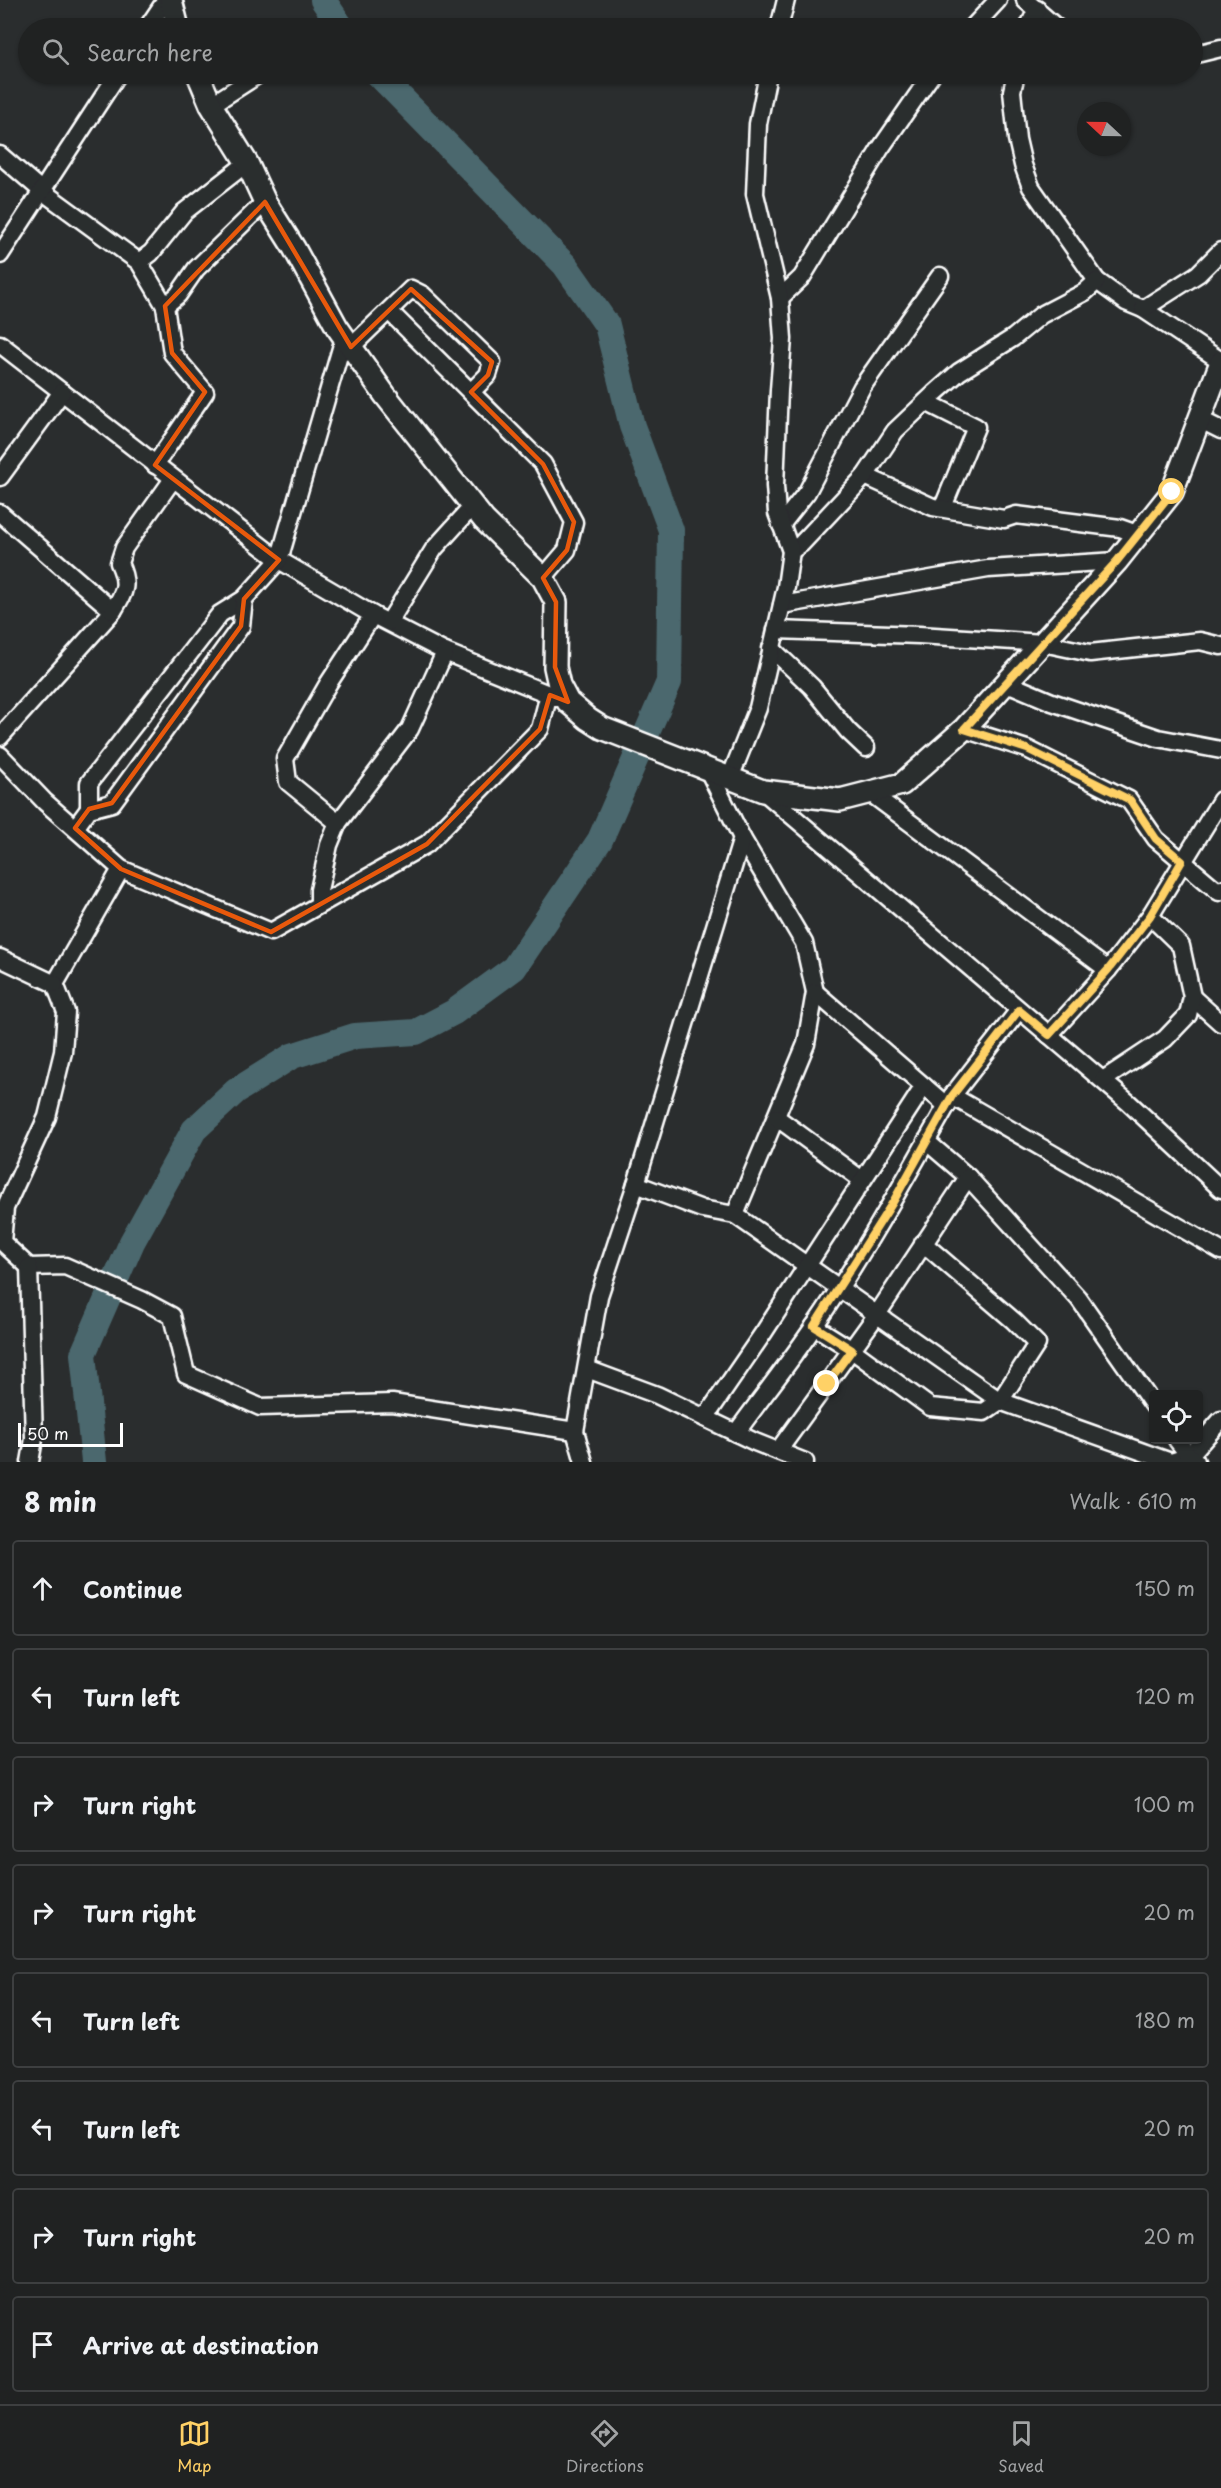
<!DOCTYPE html>
<html lang="en">
<head>
<meta charset="utf-8">
<style>
  :root { --surface:#202222; --page:#282a2a; --text:#f1f3f6; --muted:#a2a4a5; --line:#3d3f40; --accent:#ffd166 }
  body { margin:0; font-family:"Playpen Sans",sans-serif; background:var(--page); color:var(--text) }
  .controls { position:absolute; right:18px; bottom:18px; display:grid; overflow:hidden; border-radius:6px; box-shadow:0 2px 4px #0004 }
  .controls button { width:54px; height:54px; display:grid; place-items:center; padding:0; border:0; border-bottom:2px solid var(--line); background:var(--surface); color:var(--text); font:30px sans-serif }
  .compass { position:absolute; left:1077px; top:102px; width:54px; height:54px; border-radius:50%; background:var(--surface); box-shadow:0 2px 4px #0004; rotate:292deg }
  .scale { position:absolute; left:18px; bottom:15px; width:105px; box-sizing:border-box; padding-left:6px; border:3px solid #fff; border-top:0; font-size:16px; line-height:21px; white-space:nowrap; color:#fff; -webkit-text-stroke:4px #2a2d2e; paint-order:stroke }
  .stop { position:absolute; width:18px; height:18px; margin:-14px; border:4px solid #ffd166; border-radius:50%; background:#fff }
  .stop.end { background:#ffd166; border-color:#fff; box-shadow:0 2px 6px #0008 }
  .list { margin:0; padding:0; list-style:none }
  h2 { display:flex; justify-content:space-between; align-items:center; height:78px; margin:0; padding:0 24px; font-size:26px }
  h2 small { font-size:20px; font-weight:400; color:var(--muted) }
  .list li { display:grid; grid-template-columns:39px 1fr auto; gap:18px; align-items:center; box-sizing:border-box; height:96px; margin:0 12px 12px; padding:0 12px; border:2px solid var(--line); border-radius:6px }
  .list b { display:block; font-size:22px; white-space:nowrap }
  .list em { font-size:20px; font-style:normal; color:var(--muted) }
  .icon { flex:none; width:33px; height:33px; fill:none; stroke:currentColor; stroke-width:2; stroke-linecap:round; stroke-linejoin:round }
  .map { position:relative; flex:none; width:1221px; height:1462px; overflow:hidden }
  .search { position:absolute; background:var(--surface); box-shadow:0 2px 4px #0004; left:18px; right:18px; top:18px; height:66px; display:flex; align-items:center; gap:15px; box-sizing:border-box; padding:0 21px; border-radius:33px; color:var(--muted); font-size:22px }
  .sheet { height:942px; background:var(--surface) }
  nav { display:flex; justify-content:space-around; align-items:center; box-sizing:border-box; height:84px; border-top:2px solid var(--line); background:var(--surface); font-size:16px; color:var(--muted) }
  nav a { display:grid; justify-items:center; gap:3px }
  nav .on { color:var(--accent) }
  .map>svg:first-child { display:block }
  .lines { fill:none; stroke-linecap:round; stroke-linejoin:round }
  .river { stroke:#4b686e; stroke-width:26 }
  .minor-casing { stroke:#fff; stroke-width:21 }
  .major-casing { stroke:#fff; stroke-width:26 }
  .minor { stroke:#2a2d2e; stroke-width:16 }
  .major { stroke:#2a2d2e; stroke-width:21 }
  .route { stroke:#ffd166; stroke-width:8 }
  .marked { fill:none; stroke:#e8590c; stroke-width:4.5; stroke-linejoin:round }
</style>
</head>
<body>
<div class="map">
<svg width="1221" height="1462" viewBox="0 0 1221 1462">
  <rect width="100%" height="100%" fill="#2a2d2e"/>
  <filter id="ink" filterUnits="userSpaceOnUse"><feTurbulence type="fractalNoise" baseFrequency=".0167" numOctaves="2"/><feDisplacementMap in="SourceGraphic" scale="12" xChannelSelector="R" yChannelSelector="G"/><feConvolveMatrix kernelMatrix="1 2 1 2 8 2 1 2 1" color-interpolation-filters="sRGB"/></filter>
  <g filter="url(#ink)">
    <g class="lines">
      <g class="river">
        <path d="M323,0l19,28"/>
        <path d="M94,1462l-11,-108 49,-112 62,-112 42,-39 56,-35 63,-20 61,-4 38,-20 60,-44 86,-128 69,-158 2,-152 -39,-104 -25,-101 -42,-60 -187,-191"/>
      </g>
      <defs>
        <g id="minor">
          <path d="M1025,0l32,28"/>
          <path d="M147,28l19,-28"/>
          <path d="M779,28l7,-28"/>
          <path d="M972,28l26,-28"/>
          <path d="M1028,28l9,-19"/>
          <path d="M1192,55l29,-7"/>
          <path d="M1016,74l-4,17 5,48 6,26 8,22 66,94 29,21 17,7 78,52"/>
          <path d="M211,105l48,-31"/>
          <path d="M0,155l42,36 97,71 26,44 7,47 33,39 -50,73"/>
          <path d="M0,255l118,-181"/>
          <path d="M139,262l12,-9 33,-41 63,-49"/>
          <path d="M780,298l22,-21 78,-128 52,-75"/>
          <path d="M165,306l13,-11 18,-26 69,-67"/>
          <path d="M1143,309l55,-35 23,-23"/>
          <path d="M389,311l154,153 31,58 -7,28 -24,28"/>
          <path d="M0,344l279,216 94,55 72,37 113,46"/>
          <path d="M351,347l60,-58 12,6 69,67 -4,13 -17,17"/>
          <path d="M926,402l50,25 -33,80"/>
          <path d="M1199,419l22,11"/>
          <path d="M865,476l68,31 71,12 12,-4 104,13 17,6"/>
          <path d="M0,477l62,-85"/>
          <path d="M0,513l113,98 -113,126"/>
          <path d="M781,525l26,-33 55,-105 78,-111"/>
          <path d="M791,551l10,-7 64,-68 30,-45 39,-37 25,-22 54,-34 28,-23 44,-23 12,-11"/>
          <path d="M782,605l206,-36 129,-8"/>
          <path d="M113,611c12,-20 16,-26 6,-48l5,-15 49,-69"/>
          <path d="M389,622l45,-73 39,-43"/>
          <path d="M776,630l143,5 124,8 47,10 110,-12 21,5"/>
          <path d="M771,648l41,39 36,44 18,17"/>
          <path d="M1007,683l45,19 106,36 63,12"/>
          <path d="M964,729l63,20 102,51 27,39 63,53 2,-3"/>
          <path d="M0,755l45,47 76,67 150,63 156,-88 113,-115 9,-35"/>
          <path d="M708,770l34,68 62,105 11,49 -9,52 -71,171"/>
          <path d="M730,778l28,-70 28,-121 5,-36 -14,-38 -2,-27 4,-96 4,-51 -3,-41 -25,-104 3,-70 10,-50"/>
          <path d="M763,791l366,312 92,86"/>
          <path d="M869,792l239,178"/>
          <path d="M89,809v-26l131,-169 24,-15 35,-39 65,-222"/>
          <path d="M338,823l-50,-41 -3,-23 43,-75 45,-69"/>
          <path d="M75,828l14,-19 23,-6 129,-177 3,-27"/>
          <path d="M121,869l-66,115 11,28 -3,40 -16,65 -42,91 -3,34 27,25 36,-1 77,34 30,16 14,58 74,33 132,-4 183,28"/>
          <path d="M319,904v-14l10,-45 9,-22 72,-94 35,-77"/>
          <path d="M0,958l55,26"/>
          <path d="M815,992l132,114"/>
          <path d="M1192,997l29,26"/>
          <path d="M1019,1010l-67,86 269,155"/>
          <path d="M1049,1035l59,-65 42,-54 71,-116"/>
          <path d="M1103,1080l62,-41 23,-24 4,-18 -11,-51 -31,-30"/>
          <path d="M776,1117l86,63"/>
          <path d="M926,1141l42,36 111,122 75,107"/>
          <path d="M636,1184l66,25 33,6 265,186 171,61 18,-6 32,-36"/>
          <path d="M29,1267l5,172 -4,23"/>
          <path d="M814,1326l38,24 78,57 54,5 16,-11 37,-57 -23,-23 -91,-78"/>
          <path d="M587,1369l70,26 98,47 50,20"/>
          <path d="M705,1418l59,-86 160,-246"/>
          <path d="M736,1433c26,-36 54,-71 79,-108 50,-73 93,-151 137,-229"/>
          <path d="M1177,1440l12,16 7,5"/>
          <path d="M778,1451l100,-138 90,-136"/>
          <path d="M584,1462l-9,-31 24,-135 37,-112 106,-346"/>
        </g>
        <g id="major">
          <path d="M171,0l7,28"/>
          <path d="M198,74l13,31 36,58 18,39 29,46 43,79 48,68 99,125 59,58 13,24 -1,65 4,18 9,17 20,17 14,9 161,63 77,9 62,-16 62,-55 153,-168 55,-69 49,-130"/>
        </g>
      </defs>
      <use href="#minor" class="minor-casing"/>
      <use href="#major" class="major-casing"/>
      <use href="#minor" class="minor"/>
      <use href="#major" class="major"/>
    </g>
  </g>
  <g class="lines" filter="url(#ink)">
    <path class="route" d="M827,1384l25,-34 -38,-24 79,-124 59,-106 67,-86 30,25 59,-65 42,-54 32,-55 -26,-22 -26,-39 -103,-51 -63,-20 153,-168 55,-69"/>
  </g>
  <path class="marked" d="M265,202l86,145 60,-58 81,73 -4,13 -17,17 72,72 31,58 -7,28 -24,28 13,24 -1,65 13,35 -18,-7 -10,34 -113,115 -156,88 -150,-63 -46,-41 14,-19 23,-6 129,-177 3,-27 35,-39 -124,-95 50,-73 -33,-39 -7,-47z"/>
</svg>
<div class="controls">
<button><svg class="icon" aria-label="locate" viewBox="0 0 24 24"><circle cx="12" cy="12" r="6"/><path d="M12 2v4M12 18v4M2 12h4M18 12h4"/></svg></button>
</div>
<svg class="compass" viewBox="-18 -18 36 36"><path d="M0-13l5 13h-10z" fill="#e53935"/><path d="M0 13l5-13h-10z" fill="#a2a4a5"/></svg>
<div class="scale">50 m</div>
<div class="stop" style="left:1172px;top:492px"></div>
<div class="stop end" style="left:827px;top:1384px"></div>
<div class="search"><svg class="icon" aria-label="search" viewBox="0 0 24 24"><circle cx="10" cy="10" r="6"/><path d="M15 15l6 6"/></svg>Search here</div>
</div>
<section class="sheet">
<h2>8 min<small>Walk · 610 m</small></h2>
<ul class="list">
<li><svg class="icon" aria-label="ahead" viewBox="0 0 24 24"><path d="M12 20V5M6 11l6-6 6 6"/></svg><div><b>Continue</b></div><em>150 m</em></li>
<li><svg class="icon" aria-label="left" viewBox="0 0 24 24"><path d="M17 20v-9H6M10 6l-5 5 5 5"/></svg><div><b>Turn left</b></div><em>120 m</em></li>
<li><svg class="icon" aria-label="right" viewBox="0 0 24 24"><path d="M7 20v-9h11M14 6l5 5-5 5"/></svg><div><b>Turn right</b></div><em>100 m</em></li>
<li><svg class="icon" aria-label="right" viewBox="0 0 24 24"><path d="M7 20v-9h11M14 6l5 5-5 5"/></svg><div><b>Turn right</b></div><em>20 m</em></li>
<li><svg class="icon" aria-label="left" viewBox="0 0 24 24"><path d="M17 20v-9H6M10 6l-5 5 5 5"/></svg><div><b>Turn left</b></div><em>180 m</em></li>
<li><svg class="icon" aria-label="left" viewBox="0 0 24 24"><path d="M17 20v-9H6M10 6l-5 5 5 5"/></svg><div><b>Turn left</b></div><em>20 m</em></li>
<li><svg class="icon" aria-label="right" viewBox="0 0 24 24"><path d="M7 20v-9h11M14 6l5 5-5 5"/></svg><div><b>Turn right</b></div><em>20 m</em></li>
<li><svg class="icon" aria-label="arrive" viewBox="0 0 24 24"><path d="M6 21V4h12l-3 4 3 4H6"/></svg><div><b>Arrive at destination</b></div></li>
</ul>
</section>
<nav>
<a class="on"><svg class="icon" aria-label="map" viewBox="0 0 24 24"><path d="M3 6l6-2 6 2 6-2v14l-6 2-6-2-6 2zM9 4v14M15 6v14"/></svg>Map</a>
<a><svg class="icon" aria-label="directions" viewBox="0 0 24 24"><path d="M12 3l9 9-9 9-9-9zM9 14v-3h6M13 9l2 2-2 2"/></svg>Directions</a>
<a><svg class="icon" aria-label="saved" viewBox="0 0 24 24"><path d="M7 4h10v16l-5-4-5 4z"/></svg>Saved</a>
</nav>
</body>
</html>
